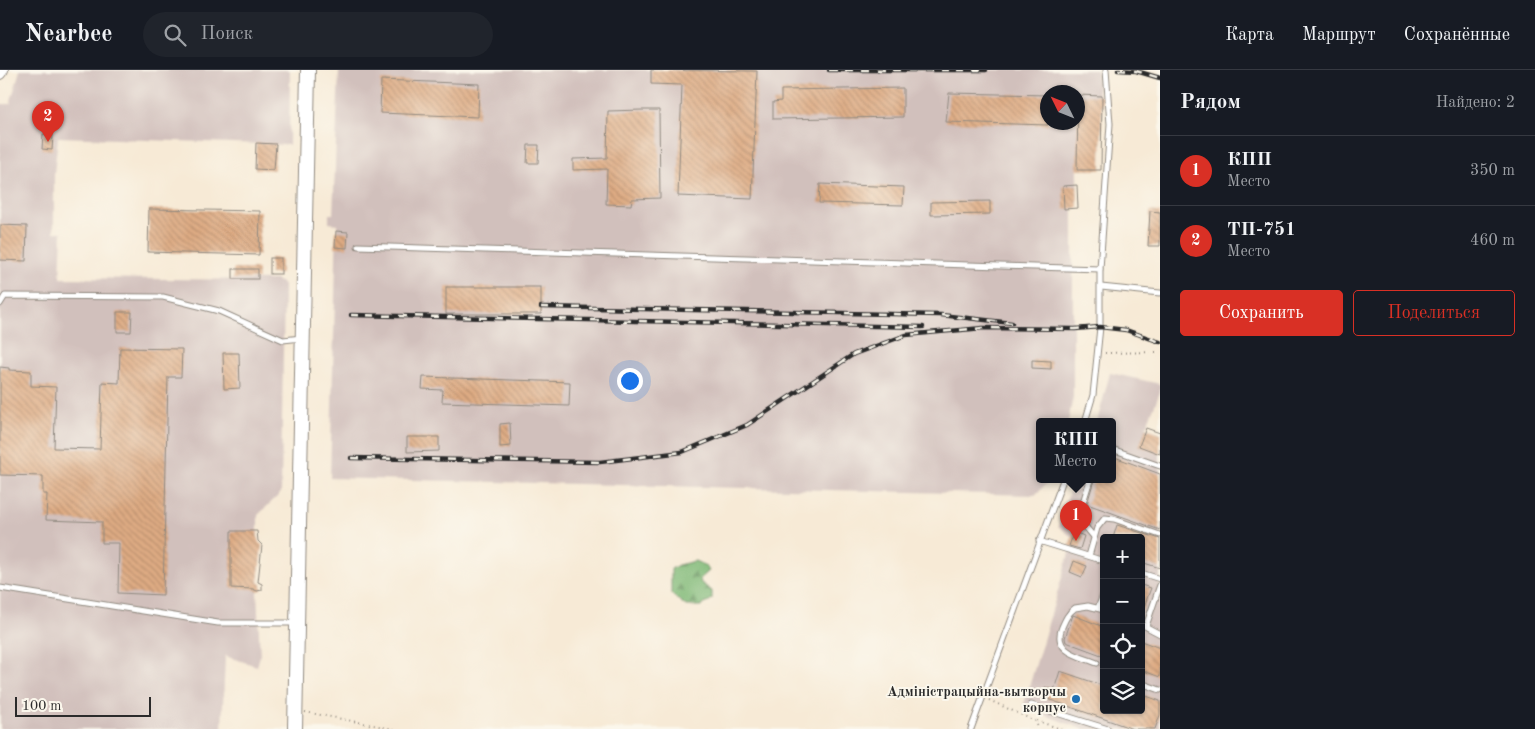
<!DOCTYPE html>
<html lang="ru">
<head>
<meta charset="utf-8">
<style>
  :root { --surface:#171b24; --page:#20242c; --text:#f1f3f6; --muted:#9ea1a6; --line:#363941; --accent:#d93025 }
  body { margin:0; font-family:"Old Standard TT",serif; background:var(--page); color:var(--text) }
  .controls { position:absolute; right:15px; bottom:15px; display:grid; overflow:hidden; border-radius:5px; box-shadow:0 1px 4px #0004 }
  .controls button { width:45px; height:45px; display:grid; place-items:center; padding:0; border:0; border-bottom:1px solid var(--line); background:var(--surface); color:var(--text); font:25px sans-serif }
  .compass { position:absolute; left:1040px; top:15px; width:45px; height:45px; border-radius:50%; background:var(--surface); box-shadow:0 1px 4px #0004; rotate:313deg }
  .scale { position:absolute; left:15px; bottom:12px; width:136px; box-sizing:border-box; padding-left:5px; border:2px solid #2b2b2b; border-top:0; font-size:14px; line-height:18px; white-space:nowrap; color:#2b2b2b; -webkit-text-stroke:4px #fbf7ec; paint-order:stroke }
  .you { position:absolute; left:629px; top:310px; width:18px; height:18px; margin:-12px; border:4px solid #fff; border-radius:50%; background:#1a73e8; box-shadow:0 0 0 8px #1a73e833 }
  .badge { display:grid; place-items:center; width:32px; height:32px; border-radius:50%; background:var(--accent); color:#fff; font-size:16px; font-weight:700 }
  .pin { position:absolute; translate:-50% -41px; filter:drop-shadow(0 1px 2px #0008) }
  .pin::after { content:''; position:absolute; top:26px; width:18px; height:15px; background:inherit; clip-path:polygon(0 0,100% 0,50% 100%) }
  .popup { position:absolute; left:1036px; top:348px; width:80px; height:65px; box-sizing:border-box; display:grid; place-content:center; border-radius:5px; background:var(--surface); filter:drop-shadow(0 1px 4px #0005); font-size:16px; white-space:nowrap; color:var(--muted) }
  .popup b { font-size:19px; color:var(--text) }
  .popup::after { content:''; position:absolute; left:50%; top:100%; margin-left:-10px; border:10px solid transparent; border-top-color:var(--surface) }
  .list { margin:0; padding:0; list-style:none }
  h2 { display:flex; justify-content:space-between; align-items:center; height:65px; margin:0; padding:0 20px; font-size:21px }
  h2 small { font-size:16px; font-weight:400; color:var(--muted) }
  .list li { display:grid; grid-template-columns:32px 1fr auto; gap:15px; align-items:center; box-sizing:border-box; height:70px; padding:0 20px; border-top:1px solid var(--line) }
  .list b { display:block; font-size:19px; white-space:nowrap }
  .list p { margin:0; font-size:16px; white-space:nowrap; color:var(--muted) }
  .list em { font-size:16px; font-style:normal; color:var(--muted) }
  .actions { display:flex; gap:10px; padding:15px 20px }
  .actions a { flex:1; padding:11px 0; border:1px solid var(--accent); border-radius:5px; text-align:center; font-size:18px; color:var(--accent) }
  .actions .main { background:var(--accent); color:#fff }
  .icon { flex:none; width:28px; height:28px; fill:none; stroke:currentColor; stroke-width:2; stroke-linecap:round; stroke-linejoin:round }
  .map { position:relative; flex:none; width:1160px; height:659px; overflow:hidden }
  header { display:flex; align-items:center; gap:30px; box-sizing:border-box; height:70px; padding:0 25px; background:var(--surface); border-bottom:1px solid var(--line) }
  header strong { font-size:24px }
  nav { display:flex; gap:28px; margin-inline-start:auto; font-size:18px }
  .search { width:350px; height:45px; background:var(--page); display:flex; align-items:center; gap:12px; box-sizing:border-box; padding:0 18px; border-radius:28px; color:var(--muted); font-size:19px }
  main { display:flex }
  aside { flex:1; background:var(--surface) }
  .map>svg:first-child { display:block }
  .industrial { fill:#d1c0bc; fill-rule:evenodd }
  .forest { fill:url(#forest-firs); stroke:#567251 }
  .building { fill:url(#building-back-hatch) }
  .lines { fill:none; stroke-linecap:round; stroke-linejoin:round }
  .lane-casing { stroke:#918a80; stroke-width:7 }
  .street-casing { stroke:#918a80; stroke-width:12 }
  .secondary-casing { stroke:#918a80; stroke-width:16 }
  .path { stroke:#918a80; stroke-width:2; stroke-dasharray:1 4; stroke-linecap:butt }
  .lane { stroke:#fff; stroke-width:5 }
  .street { stroke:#fff; stroke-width:10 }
  .secondary { stroke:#fff; stroke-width:14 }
  .rail-casing { stroke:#2b2b2b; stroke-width:4.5 }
  .rail { stroke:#fbf7ec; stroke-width:2.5; stroke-dasharray:8; stroke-linecap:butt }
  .poi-dot { fill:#1f6fb2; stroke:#fbf7ec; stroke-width:2 }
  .labels { text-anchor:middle; stroke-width:4; stroke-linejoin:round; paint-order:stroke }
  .poi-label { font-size:14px; font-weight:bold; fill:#2b2b2b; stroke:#fbf7ec; text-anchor:end }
</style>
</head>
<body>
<header>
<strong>Nearbee</strong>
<div class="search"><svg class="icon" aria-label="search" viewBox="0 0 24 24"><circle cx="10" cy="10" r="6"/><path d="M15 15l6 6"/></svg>Поиск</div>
<nav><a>Карта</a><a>Маршрут</a><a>Сохранённые</a></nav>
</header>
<main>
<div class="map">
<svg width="1160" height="659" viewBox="0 0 1160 659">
  <defs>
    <pattern id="forest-firs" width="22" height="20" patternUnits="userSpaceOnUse" patternTransform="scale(1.25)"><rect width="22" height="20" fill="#80b977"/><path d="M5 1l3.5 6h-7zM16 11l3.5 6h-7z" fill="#699762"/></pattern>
    <pattern id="building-back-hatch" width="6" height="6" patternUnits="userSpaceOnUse" patternTransform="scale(1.25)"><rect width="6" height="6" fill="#deab83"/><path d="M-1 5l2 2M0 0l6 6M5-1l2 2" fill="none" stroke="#b48b6b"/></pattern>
  </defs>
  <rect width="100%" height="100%" fill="#fbf7ec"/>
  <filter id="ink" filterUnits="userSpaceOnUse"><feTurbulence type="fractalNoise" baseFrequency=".02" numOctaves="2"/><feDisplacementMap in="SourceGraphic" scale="10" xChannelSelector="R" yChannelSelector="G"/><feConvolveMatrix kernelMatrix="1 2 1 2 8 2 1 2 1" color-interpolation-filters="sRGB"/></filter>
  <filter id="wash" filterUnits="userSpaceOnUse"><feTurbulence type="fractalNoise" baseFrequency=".0096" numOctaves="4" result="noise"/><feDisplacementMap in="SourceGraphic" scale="20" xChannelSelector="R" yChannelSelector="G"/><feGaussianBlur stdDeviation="1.12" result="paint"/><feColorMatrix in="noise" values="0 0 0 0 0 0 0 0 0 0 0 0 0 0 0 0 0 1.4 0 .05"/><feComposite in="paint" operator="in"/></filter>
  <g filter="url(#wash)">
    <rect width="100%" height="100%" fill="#f7ead6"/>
    <g class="industrial">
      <path d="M20,0h270l-1,75 -231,-8 -4,37v58h8l-2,46 217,2 7,5 -3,208 -23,22v25l4,5 -4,37 4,2v6l-5,1 3,65 -3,10 -32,-10 -3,73h-222v-625h10z"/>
      <path d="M339,0h758l1,25 4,1 -1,74h-24l1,38 -5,1v188l-5,25h-28v58h10l-15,15 -705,-17 7,-254 -8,-1v-9h4zM381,11l95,3 2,33 -98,-4zM1048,22h30v30h-30z"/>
      <path d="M1110,303l50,11v8l-14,35 14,6v296h-77l-60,-22 48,-160 -2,-1 3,-9 -14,-11 15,-46h39v-58h-15zM1104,468h37v172h-37z"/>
    </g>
    <path class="forest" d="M695,491l11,5 3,5 -9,8 1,4 11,8v8l-10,7h-16l-15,-12v-25l7,-4z"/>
    <g id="blocks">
      <g class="building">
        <path d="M651,0l106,1 -5,128 -74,-3 4,-111 -31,-1z"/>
        <path d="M381,10l98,4 -1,33 -98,-4z"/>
        <path d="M903,18v29l-130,2v-17l8,-1v-11z"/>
        <path d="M949,23l99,2v30l-102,-3z"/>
        <path d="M1078,25l24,1 -1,74h-24z"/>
        <path d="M642,40h17l1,88 -28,1 -1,6 -25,-1 1,-35 -34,1v-11l34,-1 1,-47z"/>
        <path d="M43,64l10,1 -1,15 -10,-1z"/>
        <path d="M256,73l20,1 -2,26 -19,-1z"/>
        <path d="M528,75h11l-1,18h-11z"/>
        <path d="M820,114l84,3 -1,18 -84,-2z"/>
        <path d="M1077,115l1,23 -14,1 -1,-23z"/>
        <path d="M990,131v13l-59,1v-13z"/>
        <path d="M149,139l111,2 -1,44 -111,-3z"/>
        <path d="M1150,141l10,1v34h-12z"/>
        <path d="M0,155l27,1 -1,35 -26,-1z"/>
        <path d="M336,161l12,1 -1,16 -12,-1z"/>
        <rect x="270" y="188" width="11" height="16"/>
        <rect x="233" y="199" width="25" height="10"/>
        <rect x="446" y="217" width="95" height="27"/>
        <path d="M117,242h15l-1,20h-14z"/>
        <path d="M120,278l62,1 -1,28h-13l-5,218 -45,-2 1,-50h-17v-21l-56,-2 1,-26h-4v-18l-43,-1v-108l9,1v2l22,1v15l25,1 -2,61 46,1 2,-67 17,1z"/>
        <path d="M223,283h16l1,35 -16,1z"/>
        <path d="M1032,290l19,1v8l-19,-1z"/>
        <path d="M423,307l147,5 -1,24 -127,-4 1,-12 -21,-1z"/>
        <path d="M510,353l1,23 -11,1v-23z"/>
        <path d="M1146,358l14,5v21l-21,-8z"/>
        <path d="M407,367h32v14l-32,1z"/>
        <path d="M1112,386l48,18v56l-73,-26 7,-24h18z"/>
        <path d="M1117,455l43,14v29l-19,-6v-24h-28z"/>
        <path d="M231,461h26l1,10 4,4 -4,37 4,2v6l-5,1 -4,-2 -22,-1z"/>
        <path d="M1074,462l10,4 -4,13 -11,-3z"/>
        <path d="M1074,491l13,5 -5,11 -12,-5z"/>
        <path d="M1141,515l10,3 -9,24h-1z"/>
        <path d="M1073,545l31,12v29l-38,-14 -1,-4z"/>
        <path d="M1141,571l19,7v29l-19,-7z"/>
        <path d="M1060,601l44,15v24h37v-16l19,7v14l-5,14h-22l-91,-32 3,-10 9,3z"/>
      </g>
    </g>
  </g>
  <g filter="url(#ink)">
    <use href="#blocks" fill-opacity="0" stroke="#918a80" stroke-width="1"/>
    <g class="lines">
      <defs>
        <g id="lane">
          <path d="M358,176l742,23"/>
          <path d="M1101,217l59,6"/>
          <path d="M0,234l5,-8 158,1 56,14 64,29 19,-2"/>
          <path d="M1085,352l8,-27 7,-68v-58l10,-145 -4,-54"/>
          <path d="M1112,379l48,17"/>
          <path d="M1090,410l-11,35 5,10 10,12"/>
          <path d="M1039,471l65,20"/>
          <path d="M1089,486l8,-28 8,-10 9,1 46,16"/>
          <path d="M1141,503l19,6"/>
          <path d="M0,518l218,35h78"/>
          <path d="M1098,538l6,-15"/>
          <path d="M1141,554l19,10"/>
          <path d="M1146,556l14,-41"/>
          <path d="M1097,593c-17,-7 -45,-11 -35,-36 3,-7 6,-14 13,-19l13,-2 16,4"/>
          <path d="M1141,613l19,7"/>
          <path d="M1031,635l77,24"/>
          <path d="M971,659l92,-249"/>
        </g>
        <path id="street" d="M0,4l3,-4"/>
        <path id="secondary" d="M295,659l13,-659"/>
      </defs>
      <use href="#lane" class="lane-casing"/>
      <use href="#street" class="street-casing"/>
      <use href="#secondary" class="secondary-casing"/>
      <g class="path">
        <path d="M1105,283l55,-1"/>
        <path d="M989,630l46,21 4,8"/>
        <path d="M305,642l89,17"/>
        <path d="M1037,651l24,8"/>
      </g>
      <use href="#lane" class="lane"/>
      <use href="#street" class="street"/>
      <use href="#secondary" class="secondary"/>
      <defs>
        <g id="rail">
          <path d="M829,0h157"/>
          <path d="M1118,0l18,1 24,7"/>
          <path d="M541,237l400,8 71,8"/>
          <path d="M351,245l572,12"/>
          <path d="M351,388l249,4 82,-10 65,-27 107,-71 52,-19 77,-7 92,1 25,-2 26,3 34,12"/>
        </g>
      </defs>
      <use href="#rail" class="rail-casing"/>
      <use href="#rail" class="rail"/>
    </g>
  </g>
  <circle class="poi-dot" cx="1076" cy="629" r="5"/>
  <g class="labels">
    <g class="poi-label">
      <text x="1066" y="626">Адміністрацыйна-вытворчы<tspan x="1066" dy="16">корпус</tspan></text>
    </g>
  </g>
</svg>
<div class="controls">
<button>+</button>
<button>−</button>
<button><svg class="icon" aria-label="locate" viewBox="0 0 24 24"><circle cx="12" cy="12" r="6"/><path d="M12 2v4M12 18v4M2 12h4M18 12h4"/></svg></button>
<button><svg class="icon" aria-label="layers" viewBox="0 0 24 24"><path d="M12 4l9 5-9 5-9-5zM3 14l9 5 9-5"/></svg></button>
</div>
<svg class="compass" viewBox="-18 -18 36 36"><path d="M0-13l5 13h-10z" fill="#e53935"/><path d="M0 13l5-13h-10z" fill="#9ea1a6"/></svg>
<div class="scale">100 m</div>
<div class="you"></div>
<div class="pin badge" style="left:1076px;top:471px">1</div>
<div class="popup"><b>КПП</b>Место</div>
<div class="pin badge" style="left:48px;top:72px">2</div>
</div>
<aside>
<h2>Рядом<small>Найдено: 2</small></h2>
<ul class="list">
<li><span class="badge">1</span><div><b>КПП</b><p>Место</p></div><em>350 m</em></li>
<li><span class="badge">2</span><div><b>ТП-751</b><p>Место</p></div><em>460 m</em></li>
</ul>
<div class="actions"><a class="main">Сохранить</a><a>Поделиться</a></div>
</aside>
</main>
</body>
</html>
